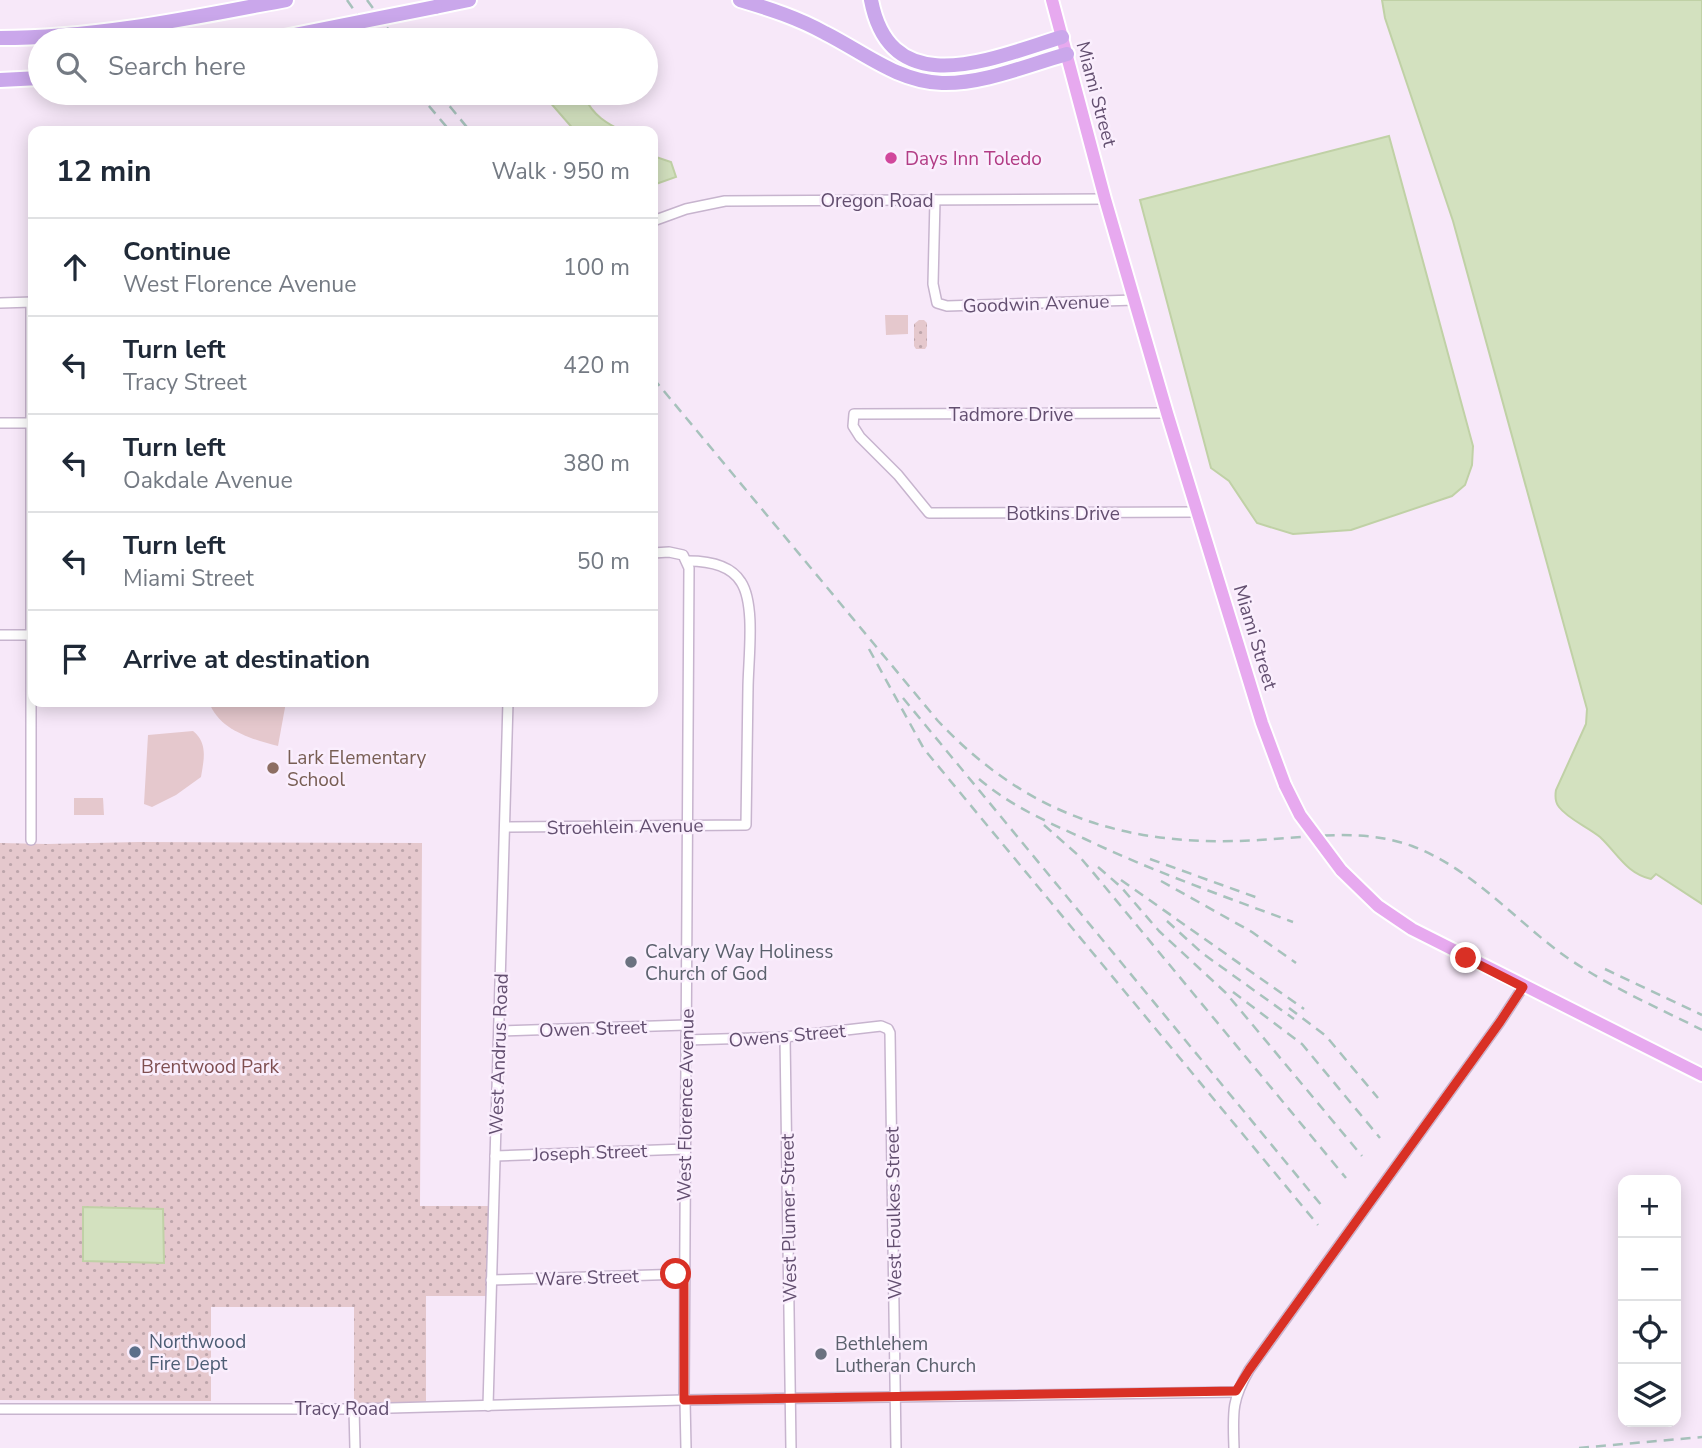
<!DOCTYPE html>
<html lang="en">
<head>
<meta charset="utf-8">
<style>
  :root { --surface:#fff; --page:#f6f6f7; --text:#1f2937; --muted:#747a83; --line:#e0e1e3 }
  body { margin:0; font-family:"Nunito Sans",sans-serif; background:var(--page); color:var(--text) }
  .controls { position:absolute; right:21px; bottom:21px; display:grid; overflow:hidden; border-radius:14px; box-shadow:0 4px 18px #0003 }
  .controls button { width:63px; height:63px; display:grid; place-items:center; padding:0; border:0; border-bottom:2px solid var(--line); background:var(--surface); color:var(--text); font:35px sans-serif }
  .stop { position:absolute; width:21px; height:21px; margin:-16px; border:5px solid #d93025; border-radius:50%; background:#fff }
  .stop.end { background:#d93025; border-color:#fff; box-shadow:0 2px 7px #0008 }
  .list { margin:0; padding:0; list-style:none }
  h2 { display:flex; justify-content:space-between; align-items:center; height:91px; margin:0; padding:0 28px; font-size:30px }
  h2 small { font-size:23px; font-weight:400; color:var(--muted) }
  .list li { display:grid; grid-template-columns:46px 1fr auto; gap:21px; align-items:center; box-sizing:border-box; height:98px; padding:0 28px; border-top:2px solid var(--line) }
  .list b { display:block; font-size:26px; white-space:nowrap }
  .list p { margin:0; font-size:23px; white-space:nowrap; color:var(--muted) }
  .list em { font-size:23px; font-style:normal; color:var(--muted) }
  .icon { flex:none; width:38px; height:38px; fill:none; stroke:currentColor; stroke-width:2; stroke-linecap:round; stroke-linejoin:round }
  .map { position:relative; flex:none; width:1702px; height:1448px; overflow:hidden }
  .search { position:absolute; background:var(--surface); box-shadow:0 4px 18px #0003; left:28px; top:28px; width:630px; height:77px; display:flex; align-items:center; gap:18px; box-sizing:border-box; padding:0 24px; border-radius:38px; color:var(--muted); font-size:26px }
  .panel { position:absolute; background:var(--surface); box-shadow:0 4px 18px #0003; left:28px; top:126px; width:630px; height:581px; border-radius:14px }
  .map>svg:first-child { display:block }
  .grass { fill:#e5c8cd }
  .park { fill:url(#park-dots) }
  .water { fill:#d3e1bf; stroke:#c0d1a6; stroke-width:2 }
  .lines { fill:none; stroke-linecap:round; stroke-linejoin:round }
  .minor-casing { stroke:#c7b4ce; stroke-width:12 }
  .major-casing { stroke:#fff; stroke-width:16 }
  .highway-casing { stroke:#fff; stroke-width:18 }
  .minor { stroke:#fff; stroke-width:9 }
  .major { stroke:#e7a9ef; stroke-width:12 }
  .highway { stroke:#caa7eb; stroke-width:14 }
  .rail { stroke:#a7c2bc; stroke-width:2.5; stroke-dasharray:10 7; stroke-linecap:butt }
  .major-bridge-casing { stroke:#fff; stroke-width:16; stroke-linecap:butt }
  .highway-bridge-casing { stroke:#fff; stroke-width:18; stroke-linecap:butt }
  .major-bridge { stroke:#e7a9ef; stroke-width:12 }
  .highway-bridge { stroke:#caa7eb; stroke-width:14 }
  .route { stroke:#d93025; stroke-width:9 }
  .hotel-dot { fill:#d1479c; stroke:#faeefd; stroke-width:2.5 }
  .education-dot { fill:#8d6e63; stroke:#faeefd; stroke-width:2.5 }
  .worship-dot { fill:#6b7280; stroke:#faeefd; stroke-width:2.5 }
  .service-dot { fill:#5c6f8a; stroke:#faeefd; stroke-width:2.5 }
  .labels { text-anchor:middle; stroke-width:5; stroke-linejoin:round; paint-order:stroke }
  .street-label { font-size:19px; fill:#634f70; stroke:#faeefd }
  .hotel-label { font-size:19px; fill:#b23c85; stroke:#faeefd; text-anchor:start }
  .education-label { font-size:19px; fill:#785e54; stroke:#faeefd; text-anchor:start }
  .worship-label { font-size:19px; fill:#5b616d; stroke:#faeefd; text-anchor:start }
  .park-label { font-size:19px; fill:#7f4f51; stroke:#faeefd }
  .service-label { font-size:19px; fill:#4e5e75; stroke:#faeefd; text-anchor:start }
</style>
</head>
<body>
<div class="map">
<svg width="1702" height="1448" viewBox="0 0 1702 1448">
  <defs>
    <pattern id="park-dots" width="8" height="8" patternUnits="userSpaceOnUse" patternTransform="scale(1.75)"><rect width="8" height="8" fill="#e5c8cd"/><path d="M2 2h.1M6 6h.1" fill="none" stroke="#bda5ab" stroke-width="1.8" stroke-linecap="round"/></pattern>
  </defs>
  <rect width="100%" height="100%" fill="#f7e8f9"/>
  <g class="grass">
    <path d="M885,315h23v19l-22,1z"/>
    <path d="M209,702h77l-8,44c-27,-7 -59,-16 -69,-44z"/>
    <path d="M193,731c15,12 11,28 8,46l-25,18 -24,12 -8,-3 4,-69z"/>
    <path d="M74,798h29l1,17h-30z"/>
  </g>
  <g class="park">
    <path d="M919,320h5l3,3v23l-2,3h-9l-2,-3v-22z"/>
    <path d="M139,842l283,1 -2,363h69l-1,90h-62v110h-72v-99h-143v94l-211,-1v-557l47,1z"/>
  </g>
  <g class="water">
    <path d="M1382,0h320v904l-46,-30 -5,5c-25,-6 -33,-25 -51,-42 -12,-10 -32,-18 -41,-30 -4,-5 -4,-11 -3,-17l30,-66 1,-15 -134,-488 -68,-203z"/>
    <path d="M546,93h42l-3,5c8,17 22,26 38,33h-48l-27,-31z"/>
    <path d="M1389,136l84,310 -1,19 -7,20 -13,11 -101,34 -58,4 -36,-11 -28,-42 -18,-13 -71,-268z"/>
    <path d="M653,156l18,6 5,15 -23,8z"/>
    <path d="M83,1207l80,2 1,54 -81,-2z"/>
  </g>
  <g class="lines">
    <defs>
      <g id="minor">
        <path d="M935,200l-2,84 4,19 10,3 188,-6"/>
        <path d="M653,221l33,-12 39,-8 380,-2"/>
        <path d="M0,303l33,-1"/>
        <path d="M1167,413l-313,1 -1,12 7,11 38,38 31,38 269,-1"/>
        <path d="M0,423h33"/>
        <path d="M653,553l16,-1 14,3 6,13 -5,832"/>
        <path d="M0,635h31"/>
        <path d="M505,827l241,-2c1,-46 1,-91 2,-136 0,-28 8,-84 -7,-107 -11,-18 -35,-21 -53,-21"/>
        <path d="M31,840v-538"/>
        <path d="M499,1031l187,-6"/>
        <path d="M785,1037l6,411"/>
        <path d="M686,1040l99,-3 96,-11 7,3 2,4 6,415"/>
        <path d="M495,1156l190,-7"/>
        <path d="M491,1280l193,-6"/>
        <path d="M685,1400l1,48"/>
        <path d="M488,1406l20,-704"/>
        <path d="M0,1409h354l330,-9 552,-8"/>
        <path d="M354,1409l1,39"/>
        <path d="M1234,1448c-1,-35 -3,-47 15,-78l251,-348 23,-35"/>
      </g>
      <g id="major">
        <path d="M1052,0l53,199 62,214 95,310 23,62"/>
        <path d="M1341,870l37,36 34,23 290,146"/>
      </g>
      <g id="highway">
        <path d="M740,0c30,9 58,18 85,33 38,19 73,49 117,50 42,1 85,-18 125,-29"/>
        <path d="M871,0c20,105 124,57 191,37"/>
        <path d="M435,7l34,-7"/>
        <path d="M0,38c97,0 191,-20 286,-38"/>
        <path d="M269,40l15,-3"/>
        <path d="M0,80l40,-2"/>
      </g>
    </defs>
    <use href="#minor" class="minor-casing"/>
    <use href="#major" class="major-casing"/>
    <use href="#highway" class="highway-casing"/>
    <use href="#minor" class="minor"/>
    <use href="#major" class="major"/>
    <use href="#highway" class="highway"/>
    <g class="rail">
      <path d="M347,0l28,40"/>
      <path d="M367,0l29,40"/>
      <path d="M418,93l32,38"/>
      <path d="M439,93l31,38"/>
      <path d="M653,378l285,343c91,96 191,127 321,119 51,-3 104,-12 153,6 59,22 101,72 150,108 43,31 93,52 140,76"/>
      <path d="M869,649l55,100 394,476"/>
      <path d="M903,698l419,508"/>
      <path d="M979,779c32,27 68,43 106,60 67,32 138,57 208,83"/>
      <path d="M1044,825l35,31 12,14 255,308"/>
      <path d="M1150,859l108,39"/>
      <path d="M1098,867l23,20 38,44 67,62 136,163"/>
      <path d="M1121,880l183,129"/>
      <path d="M1161,881l91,51 44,31"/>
      <path d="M1167,921l35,32 92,66"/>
      <path d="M1605,969l97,46"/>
      <path d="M1233,992l69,52 78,94"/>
      <path d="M1289,1008l37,28 52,62"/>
      <path d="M1579,1448l123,-11"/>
    </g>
    <defs>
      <path id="major-bridge" d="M1285,785l15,30 41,55"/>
      <path id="highway-bridge" d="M284,37l151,-30"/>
    </defs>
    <use href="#major-bridge" class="major-bridge-casing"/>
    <use href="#highway-bridge" class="highway-bridge-casing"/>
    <use href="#major-bridge" class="major-bridge"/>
    <use href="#highway-bridge" class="highway-bridge"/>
  </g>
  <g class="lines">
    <path class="route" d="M676,1274l8,-1v127l552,-9 13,-21 251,-348 23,-35 -57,-29"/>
  </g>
  <circle class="hotel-dot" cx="891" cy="158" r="7"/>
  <circle class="education-dot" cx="273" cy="768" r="7"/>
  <g class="worship-dot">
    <circle cx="631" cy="962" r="7"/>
    <circle cx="821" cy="1354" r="7"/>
  </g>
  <circle class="service-dot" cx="135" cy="1352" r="7"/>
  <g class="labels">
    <g class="street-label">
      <text transform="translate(1097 94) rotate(75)" y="7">Miami Street</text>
      <text x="877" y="207">Oregon Road</text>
      <text transform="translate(1036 303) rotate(-2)" y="7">Goodwin Avenue</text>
      <text x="1011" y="421">Tadmore Drive</text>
      <text x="1063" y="520">Botkins Drive</text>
      <text transform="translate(1256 637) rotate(73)" y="7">Miami Street</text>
      <text transform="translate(625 826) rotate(-1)" y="7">Stroehlein Avenue</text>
      <text transform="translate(593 1028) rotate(-2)" y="7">Owen Street</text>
      <text transform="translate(787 1035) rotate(-5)" y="7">Owens Street</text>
      <text transform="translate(498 1054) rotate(-88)" y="7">West Andrus Road</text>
      <text transform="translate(685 1105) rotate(-89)" y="7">West Florence Avenue</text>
      <text transform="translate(590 1152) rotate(-2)" y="7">Joseph Street</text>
      <text transform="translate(893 1213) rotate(-91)" y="7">West Foulkes Street</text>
      <text transform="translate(788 1218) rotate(-91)" y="7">West Plumer Street</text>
      <text transform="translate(587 1277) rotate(-2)" y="7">Ware Street</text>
      <text x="342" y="1415">Tracy Road</text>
    </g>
    <g class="hotel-label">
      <text x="905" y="165">Days Inn Toledo</text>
    </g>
    <g class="education-label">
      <text x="287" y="764">Lark Elementary<tspan x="287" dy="22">School</tspan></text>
    </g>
    <g class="worship-label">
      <text x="645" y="958">Calvary Way Holiness<tspan x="645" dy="22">Church of God</tspan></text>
      <text x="835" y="1350">Bethlehem<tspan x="835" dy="22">Lutheran Church</tspan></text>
    </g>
    <g class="park-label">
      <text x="210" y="1073">Brentwood Park</text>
    </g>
    <g class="service-label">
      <text x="149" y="1348">Northwood<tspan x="149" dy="22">Fire Dept</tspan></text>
    </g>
  </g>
</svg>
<div class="controls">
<button>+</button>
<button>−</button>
<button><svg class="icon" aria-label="locate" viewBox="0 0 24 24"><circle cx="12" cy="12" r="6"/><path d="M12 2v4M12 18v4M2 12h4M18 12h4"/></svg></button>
<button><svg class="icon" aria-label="layers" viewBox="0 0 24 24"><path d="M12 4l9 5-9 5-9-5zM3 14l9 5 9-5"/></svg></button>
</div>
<div class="stop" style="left:676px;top:1274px"></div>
<div class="stop end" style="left:1466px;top:958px"></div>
<div class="search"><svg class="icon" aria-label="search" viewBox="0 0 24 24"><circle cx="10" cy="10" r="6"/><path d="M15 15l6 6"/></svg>Search here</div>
<section class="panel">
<h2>12 min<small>Walk · 950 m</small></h2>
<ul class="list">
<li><svg class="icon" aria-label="ahead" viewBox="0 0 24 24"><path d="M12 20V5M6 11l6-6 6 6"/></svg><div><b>Continue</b><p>West Florence Avenue</p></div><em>100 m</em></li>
<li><svg class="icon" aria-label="left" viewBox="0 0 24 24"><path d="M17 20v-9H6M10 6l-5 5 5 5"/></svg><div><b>Turn left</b><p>Tracy Street</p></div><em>420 m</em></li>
<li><svg class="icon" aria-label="left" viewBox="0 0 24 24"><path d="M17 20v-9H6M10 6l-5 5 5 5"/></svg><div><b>Turn left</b><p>Oakdale Avenue</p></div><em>380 m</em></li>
<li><svg class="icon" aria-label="left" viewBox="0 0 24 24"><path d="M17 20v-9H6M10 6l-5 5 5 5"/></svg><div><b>Turn left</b><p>Miami Street</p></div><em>50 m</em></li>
<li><svg class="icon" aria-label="arrive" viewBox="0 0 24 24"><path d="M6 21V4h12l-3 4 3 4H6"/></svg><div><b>Arrive at destination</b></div></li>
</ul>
</section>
</div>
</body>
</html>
